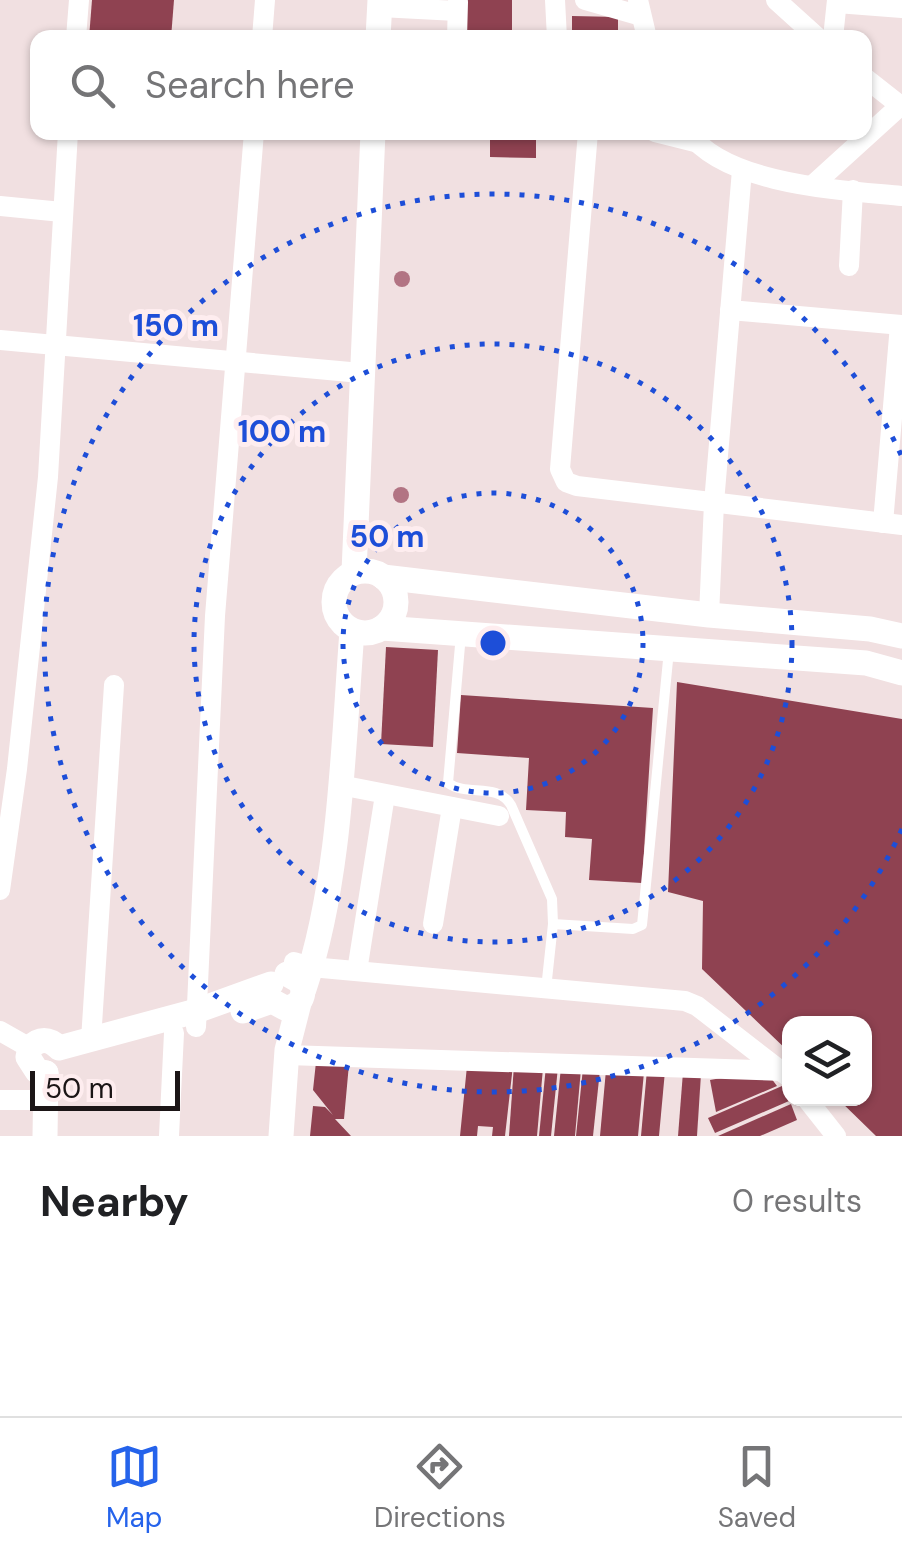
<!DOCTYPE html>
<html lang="en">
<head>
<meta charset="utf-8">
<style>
  :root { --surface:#fff; --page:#f2f2f2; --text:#202124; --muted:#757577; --line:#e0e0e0; --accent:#2563eb }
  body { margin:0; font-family:"DM Sans",sans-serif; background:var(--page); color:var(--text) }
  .controls { position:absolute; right:30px; bottom:30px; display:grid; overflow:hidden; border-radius:20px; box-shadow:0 2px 8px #0004 }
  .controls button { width:90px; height:90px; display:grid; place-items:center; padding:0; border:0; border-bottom:2px solid var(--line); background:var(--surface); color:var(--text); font:50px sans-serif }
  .scale { position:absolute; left:30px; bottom:25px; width:150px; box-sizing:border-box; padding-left:10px; border:5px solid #1b1516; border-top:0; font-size:28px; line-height:35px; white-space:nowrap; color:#1b1516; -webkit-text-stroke:8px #feedef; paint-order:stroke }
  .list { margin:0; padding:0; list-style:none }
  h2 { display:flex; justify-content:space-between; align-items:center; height:130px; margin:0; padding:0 40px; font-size:42px }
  h2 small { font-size:32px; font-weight:400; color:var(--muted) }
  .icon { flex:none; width:55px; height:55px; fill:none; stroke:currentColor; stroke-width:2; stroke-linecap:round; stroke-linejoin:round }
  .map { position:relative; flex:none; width:902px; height:1136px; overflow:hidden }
  .search { position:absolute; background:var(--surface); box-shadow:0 2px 8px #0004; left:30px; right:30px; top:30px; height:110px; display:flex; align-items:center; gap:25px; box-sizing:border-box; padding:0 35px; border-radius:20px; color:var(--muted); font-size:38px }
  .sheet { height:280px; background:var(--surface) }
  nav { display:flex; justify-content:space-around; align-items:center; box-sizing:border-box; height:140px; border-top:2px solid var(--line); background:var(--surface); font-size:28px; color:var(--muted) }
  nav a { display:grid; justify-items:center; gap:5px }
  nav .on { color:var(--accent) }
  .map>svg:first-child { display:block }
  .building { fill:#8f4251 }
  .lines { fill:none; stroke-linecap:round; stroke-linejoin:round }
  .service { stroke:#fff; stroke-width:10 }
  .minor { stroke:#fff; stroke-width:20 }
  .tertiary { stroke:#fff; stroke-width:25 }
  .tree { fill:#b27483 }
  .ring { fill:none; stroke:#1d4ed8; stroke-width:5; stroke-dasharray:5 10 }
  .centre { fill:#1d4ed8; stroke:#feedef; stroke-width:5 }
  .ring-label { font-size:30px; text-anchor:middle; font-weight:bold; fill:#1d4ed8; stroke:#feedef; stroke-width:10; stroke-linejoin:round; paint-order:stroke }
</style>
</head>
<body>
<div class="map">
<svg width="902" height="1136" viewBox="0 0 902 1136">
  <rect width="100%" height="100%" fill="#f1e0e1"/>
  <g class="building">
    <path d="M92,0h82l-3,38h-82z"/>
    <rect x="466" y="0" width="46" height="38"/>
    <path d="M572,16l46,1v21h-46z"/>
    <path d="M490,132h46v26l-46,-1z"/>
    <path d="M386,647l52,3 -5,97 -52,-3z"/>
    <path d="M677,682l225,37v417h-26l-39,-38h27v-74h-74v29l-88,-84 1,-68 -35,-9z"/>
    <path d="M461,695l192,13 -11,175 -53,-3 3,-41 -27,-2 1,-25 -40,-2 3,-52 -72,-5z"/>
    <path d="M316,1062l33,2 -5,55h-9l16,17h-41l3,-30 12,1 8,8 -20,-25z"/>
    <path d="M513,1065l-8,71h-13l1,-9 -15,-1 -1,10h-17l7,-70z"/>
    <path d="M514,1065l29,3 -6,68h-28z"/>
    <path d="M546,1066l12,1 -7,69h-12z"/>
    <path d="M561,1067l20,2 -6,67h-21z"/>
    <path d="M583,1068l17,2 -7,66h-17z"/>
    <path d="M606,1070l38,2 -6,64h-38z"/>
    <path d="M647,1070l18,1 -6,65h-18z"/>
    <path d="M683,1072l18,2 -4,62h-19z"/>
    <path d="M750,1073l18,1 9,12 -61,26 -6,-32z"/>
    <path d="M782,1086l7,15 -74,32 -7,-15z"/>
    <path d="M791,1104l6,16 -37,16h-42z"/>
  </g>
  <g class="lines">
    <g class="service">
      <path d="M461,634l-13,149c19,14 49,-1 63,22l41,94 1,25 -7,65"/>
      <path d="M553,924l80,5 9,-4 27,-275"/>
    </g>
    <g class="minor">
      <path d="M555,0l2,38"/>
      <path d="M585,0l56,16"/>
      <path d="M638,0l9,38"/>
      <path d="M776,0l42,38"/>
      <path d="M837,3l65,5"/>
      <path d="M380,7l77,4"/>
      <path d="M76,38l3,-38"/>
      <path d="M262,38l3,-38"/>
      <path d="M457,38l1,-36"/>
      <path d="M833,38l4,-38"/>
      <path d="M864,77l38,30"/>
      <path d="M588,132l-28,337 6,13 11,4 325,39"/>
      <path d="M655,132l40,10"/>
      <path d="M688,132c38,53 153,58 214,64"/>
      <path d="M813,185l87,-79"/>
      <path d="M0,206l62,6"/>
      <path d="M849,266l4,-76"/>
      <path d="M730,310l172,15"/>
      <path d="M0,340l361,33"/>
      <path d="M883,523l17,-198"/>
      <path d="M709,615l5,-112 28,-333"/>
      <path d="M340,785l159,31"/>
      <path d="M0,890l17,-121 31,-292 20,-345"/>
      <path d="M433,924l19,-117"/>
      <path d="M294,962l17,5 374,34 12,5 93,72"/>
      <path d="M357,971l28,-176"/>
      <path d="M196,1027l19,-411 39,-484"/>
      <path d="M0,1031l30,17"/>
      <path d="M91,1040l23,-355"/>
      <path d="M287,1055l497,16"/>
      <path d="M806,1098l30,38"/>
      <path d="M0,1100h46"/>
      <path d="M169,1136l5,-103"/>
    </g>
    <g class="tertiary">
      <path d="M378,38l2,-38"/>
      <circle cx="365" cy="602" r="31"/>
      <path d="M354,572l19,-440"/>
      <path d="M383,577l326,38 161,14 32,7"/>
      <path d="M382,628l484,35 36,10"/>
      <path d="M304,989c37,-109 39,-243 48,-358"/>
      <path d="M243,1011l29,-10 13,7c15,-2 21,-11 16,-26l-14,-8"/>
      <path d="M46,1073l-9,-2 -9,-14 2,-9c9,-10 19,-10 29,0l137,-37 75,-27"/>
      <path d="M45,1136l1,-63"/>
      <path d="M281,1136l6,-86 12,-47"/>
    </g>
  </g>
  <g class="tree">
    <circle cx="402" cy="279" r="8"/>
    <circle cx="401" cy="495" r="8"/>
  </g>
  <g class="ring">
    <circle cx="493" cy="643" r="150"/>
    <circle cx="493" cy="643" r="299"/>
    <path d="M902 829A449 449 0 1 1 902 457"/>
  </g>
  <circle cx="493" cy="643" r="15" class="centre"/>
  <g class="ring-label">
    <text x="176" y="336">150 m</text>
    <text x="282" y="442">100 m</text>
    <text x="387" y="547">50 m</text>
  </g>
</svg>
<div class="controls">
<button><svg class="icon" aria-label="layers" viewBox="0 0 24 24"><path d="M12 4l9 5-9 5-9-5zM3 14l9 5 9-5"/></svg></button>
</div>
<div class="scale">50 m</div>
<div class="search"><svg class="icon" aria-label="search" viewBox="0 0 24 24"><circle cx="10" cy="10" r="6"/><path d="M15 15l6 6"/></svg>Search here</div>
</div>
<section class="sheet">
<h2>Nearby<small>0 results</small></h2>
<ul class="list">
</ul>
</section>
<nav>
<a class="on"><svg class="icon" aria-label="map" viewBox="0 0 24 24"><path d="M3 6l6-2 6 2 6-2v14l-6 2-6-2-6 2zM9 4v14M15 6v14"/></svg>Map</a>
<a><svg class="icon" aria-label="directions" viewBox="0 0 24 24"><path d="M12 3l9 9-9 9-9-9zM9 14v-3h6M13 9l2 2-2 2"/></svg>Directions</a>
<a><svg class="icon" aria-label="saved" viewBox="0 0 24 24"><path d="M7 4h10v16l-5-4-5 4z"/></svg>Saved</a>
</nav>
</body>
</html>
